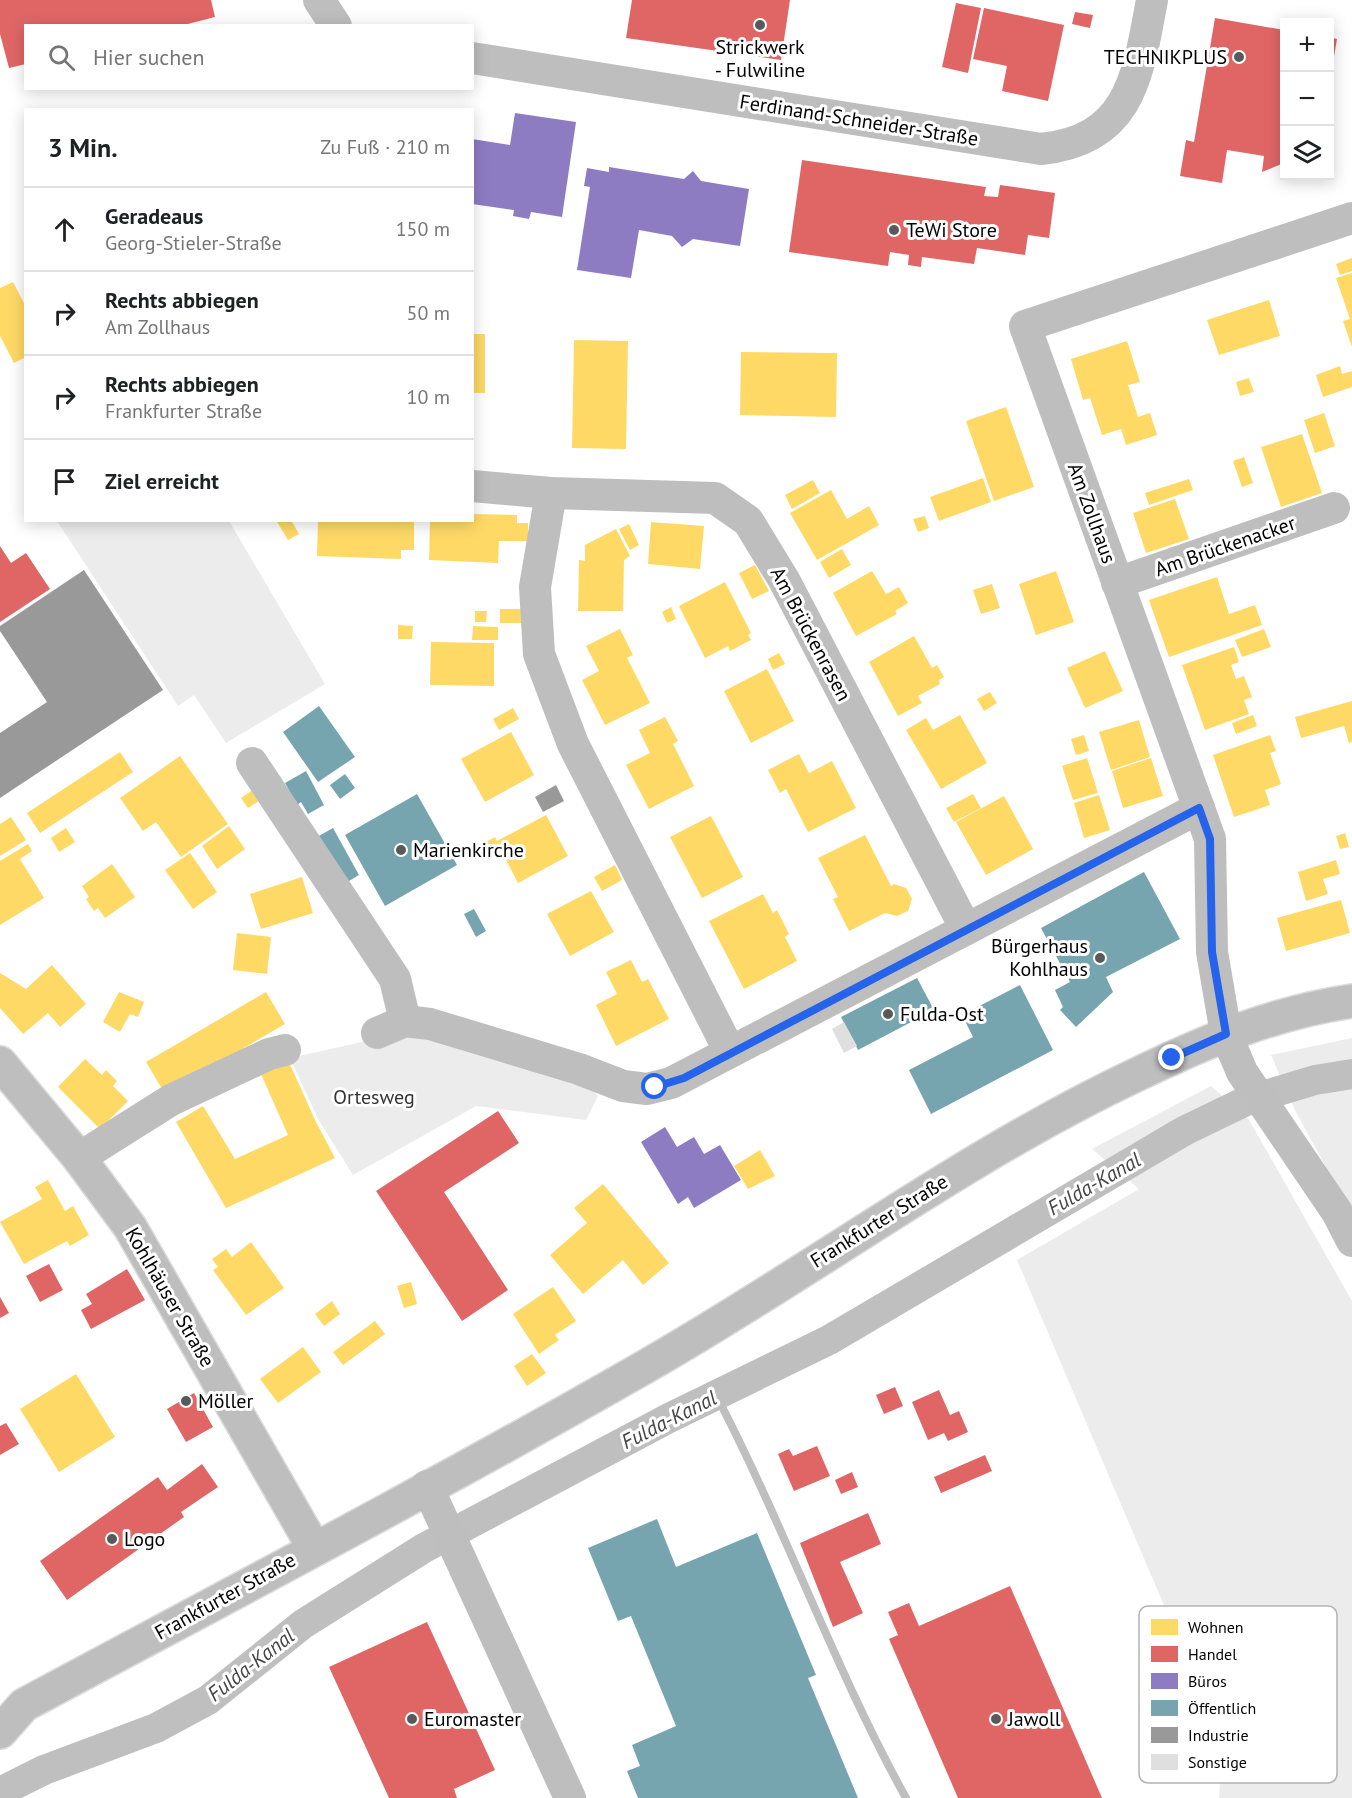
<!DOCTYPE html>
<html lang="de">
<head>
<meta charset="utf-8">
<style>
  :root { --surface:#fff; --page:#f2f2f2; --text:#202124; --muted:#757577; --line:#e0e0e0 }
  body { margin:0; font-family:"PT Sans",sans-serif; background:var(--page); color:var(--text) }
  .controls { position:absolute; right:18px; top:18px; display:grid; overflow:hidden; border-radius:0px; box-shadow:0 3px 15px #0003 }
  .controls button { width:54px; height:54px; display:grid; place-items:center; padding:0; border:0; border-bottom:2px solid var(--line); background:var(--surface); color:var(--text); font:30px sans-serif }
  .stop { position:absolute; width:18px; height:18px; margin:-14px; border:4px solid #2563eb; border-radius:50%; background:#fff }
  .stop.end { background:#2563eb; border-color:#fff; box-shadow:0 2px 6px #0008 }
  .list { margin:0; padding:0; list-style:none }
  h2 { display:flex; justify-content:space-between; align-items:center; height:78px; margin:0; padding:0 24px; font-size:26px }
  h2 small { font-size:20px; font-weight:400; color:var(--muted) }
  .list li { display:grid; grid-template-columns:39px 1fr auto; gap:18px; align-items:center; box-sizing:border-box; height:84px; padding:0 24px; border-top:2px solid var(--line) }
  .list b { display:block; font-size:22px; white-space:nowrap }
  .list p { margin:0; font-size:20px; white-space:nowrap; color:var(--muted) }
  .list em { font-size:20px; font-style:normal; color:var(--muted) }
  .icon { flex:none; width:33px; height:33px; fill:none; stroke:currentColor; stroke-width:2; stroke-linecap:round; stroke-linejoin:round }
  .map { position:relative; flex:none; width:1352px; height:1798px; overflow:hidden }
  .search { position:absolute; background:var(--surface); box-shadow:0 3px 15px #0003; left:24px; top:24px; width:450px; height:66px; display:flex; align-items:center; gap:15px; box-sizing:border-box; padding:0 21px; border-radius:0px; color:var(--muted); font-size:22px }
  .panel { position:absolute; background:var(--surface); box-shadow:0 3px 15px #0003; left:24px; top:108px; width:450px; height:414px; border-radius:0px }
  .map>svg:first-child { display:block }
  .green { fill:#ececec }
  .homes { fill:#ffd966 }
  .shops { fill:#e06666 }
  .offices { fill:#8e7cc3 }
  .public { fill:#76a5af }
  .industry { fill:#999 }
  .lines { fill:none; stroke-linecap:round; stroke-linejoin:round }
  .stream { stroke:#bfbfbf; stroke-width:8 }
  .canal { stroke:#bfbfbf; stroke-width:30 }
  .building { fill:#dfdfdf }
  .major-casing { stroke:#dbdbdb; stroke-width:36 }
  .minor { stroke:#bebebe; stroke-width:32 }
  .major { stroke:#bebebe; stroke-width:33 }
  .route { stroke:#2563eb; stroke-width:8 }
  .poi-dot { fill:#595959; stroke:#fff; stroke-width:2 }
  .labels { text-anchor:middle; stroke-width:6; stroke-linejoin:round; paint-order:stroke }
  .poi-label { font-size:20px; fill:#000; stroke:#fff; text-anchor:start }
  .street-label { font-size:20px; fill:#000; stroke:#fff }
  .park-label { font-size:20px; fill:#333; stroke:#fff }
  .water-label { font-size:21px; font-style:italic; fill:#444; stroke:#fff }
  .key { fill:#fff; stroke:#b2b2b2; stroke-width:1.5 }
  .key-label { font-size:16px; fill:#000 }
</style>
</head>
<body>
<div class="map">
<svg width="1352" height="1798" viewBox="0 0 1352 1798">
  <rect width="100%" height="100%" fill="#fff"/>
  <g class="green">
    <path d="M57,521h172l96,163 -99,59 -32,-48 -16,11z"/>
    <path d="M416,1030l162,44 20,22 -12,24 -110,-14 -123,69 -35,-56 -28,-61z"/>
    <path d="M1352,1038v177l-56,-103 -25,-57z"/>
    <path d="M1211,1086l37,32 104,183v497h-133l4,-54 -206,-484 122,-71 -47,-40z"/>
  </g>
  <g class="homes">
    <path d="M1352,258v13l-12,4 -4,-11z"/>
    <path d="M1352,273v74l-9,-26 7,-2 -14,-41z"/>
    <path d="M13,282l13,25v50l-12,6 -14,-27v-48z"/>
    <path d="M1269,300l11,36 -61,19 -12,-35z"/>
    <rect x="472" y="334" width="13" height="59"/>
    <path d="M574,340l54,1 -2,108 -54,-1z"/>
    <path d="M1127,341l13,41 -12,3 10,32 12,-4 7,22 -31,10 -5,-16 -19,6 -12,-37 -7,2 -12,-41z"/>
    <path d="M741,352l96,1 -1,64 -96,-2z"/>
    <path d="M1340,366l2,8 10,-3v16l-29,10 -7,-22z"/>
    <path d="M1249,378l5,14 -14,4 -4,-14z"/>
    <path d="M1006,407l28,80 -40,14 -28,-80z"/>
    <path d="M1324,413l11,33 -20,7 -11,-33z"/>
    <path d="M1302,434l20,59 -41,14 -20,-60z"/>
    <path d="M1244,457l9,26 -11,4 -9,-26z"/>
    <path d="M983,478l8,24 -52,19 -9,-24z"/>
    <path d="M1189,479l4,11 -44,15 -4,-12z"/>
    <path d="M813,480l7,13 -28,16 -7,-14z"/>
    <path d="M831,490l16,29 22,-13 10,19 -62,35 -27,-47z"/>
    <path d="M1175,499l14,40 -43,14 -13,-40z"/>
    <path d="M472,514l45,1v8h11v18h-29l-1,22 -69,-3 1,-40h42z"/>
    <path d="M925,516l4,12 -11,4 -5,-13z"/>
    <path d="M276,520h15l8,14 -11,6z"/>
    <path d="M318,520h96v30h-13v9l-84,-3z"/>
    <path d="M651,522l53,4 -4,43 -52,-5z"/>
    <path d="M629,524l10,21 -9,5 -11,-21z"/>
    <path d="M616,529l14,27 -6,4 -1,51h-45l1,-51 6,1v-16z"/>
    <path d="M842,549l9,16 -22,13 -9,-16z"/>
    <path d="M755,565l14,26 -17,8 -13,-26z"/>
    <path d="M872,571l14,23 13,-7 9,16 -13,8 2,3 -41,22 -23,-43z"/>
    <path d="M1056,571l18,51 -38,13 -17,-51z"/>
    <path d="M1217,577l12,37 26,-9 7,20 -93,32 -20,-57z"/>
    <path d="M725,582l26,51 -3,2 3,5 -21,11 -2,-5 -23,12 -26,-52z"/>
    <path d="M992,584l8,24 -19,6 -8,-24z"/>
    <path d="M671,607l5,12 -9,4 -5,-11z"/>
    <path d="M500,609h24l1,14h-25z"/>
    <path d="M475,611h12l-1,11h-11z"/>
    <path d="M398,625l15,1 -1,13h-14z"/>
    <path d="M473,626l25,1v13h-26z"/>
    <path d="M620,629l13,26 -6,3 23,45 -45,22 -23,-45 17,-9 -13,-25z"/>
    <path d="M1264,629l7,18 -29,10 -7,-17z"/>
    <path d="M914,636l18,32 5,-3 7,12 -5,3 1,4 -22,12 4,7 -24,13 -29,-54z"/>
    <path d="M431,642l63,1v43l-64,-1z"/>
    <path d="M1234,647l5,15 -8,3 5,14 8,-3 8,21 -8,3 5,14 -44,16 -23,-65z"/>
    <path d="M1105,651l18,40 -38,17 -18,-40z"/>
    <path d="M779,653l6,11 -12,6 -5,-11z"/>
    <path d="M767,669l27,52 -43,22 -27,-52z"/>
    <path d="M990,692l7,11 -13,8 -7,-12z"/>
    <path d="M1352,701v41l-3,1 -5,-17 -43,12 -6,-21z"/>
    <path d="M513,708l6,11 -20,11 -6,-11z"/>
    <path d="M960,715l27,48 -46,26 -35,-59 20,-12 7,12z"/>
    <path d="M1253,715l4,11 -21,8 -4,-11z"/>
    <path d="M665,717l13,24 -5,3 21,42 -45,23 -23,-44 24,-12 -11,-23z"/>
    <path d="M1139,720l11,37 -39,13 -12,-38z"/>
    <path d="M511,732l23,43 -49,27 -24,-43z"/>
    <path d="M1084,735l5,16 -13,4 -5,-16z"/>
    <path d="M1270,735l6,16 -6,2 11,31 -16,6 5,15 -36,12 -21,-62z"/>
    <path d="M120,752l13,20 -93,61 -13,-20z"/>
    <path d="M799,754l10,19 23,-12 24,47 -48,24 -22,-43 -6,4 -12,-23z"/>
    <path d="M180,756l48,68 -47,33 -25,-35 -13,9 -23,-33z"/>
    <path d="M1087,758l11,35 -25,7 -11,-34z"/>
    <path d="M1151,758l12,38 -40,12 -11,-37z"/>
    <path d="M254,789l8,10 -14,9 -7,-10z"/>
    <path d="M973,794l8,14 -27,14 -8,-14z"/>
    <path d="M1099,795l11,35 -26,8 -10,-35z"/>
    <path d="M1004,796l29,53 -47,26 -30,-53z"/>
    <path d="M546,815l22,41 -50,27 -16,-31 -14,8 -8,-15 15,-8 2,4z"/>
    <path d="M711,816l32,61 -41,21 -32,-61z"/>
    <path d="M11,817l15,23 -26,16v-32z"/>
    <path d="M229,826l16,23 -28,20 -15,-23z"/>
    <path d="M66,828l9,14 -16,10 -8,-14z"/>
    <path d="M1345,833l4,14 -9,2 -4,-13z"/>
    <path d="M865,835l26,51 3,-2 12,4 6,11 -4,12 -11,5 -12,-3 -36,18 -16,-32 5,-2 -20,-39z"/>
    <path d="M28,844l4,7 -12,8 24,39 -44,27v-64z"/>
    <path d="M190,853l27,39 -24,17 -28,-39z"/>
    <path d="M1336,860l4,14 -17,5 5,15 -22,7 -8,-29z"/>
    <path d="M112,864l23,33 -30,21 -7,-10 -4,3 -8,-12 3,-2 -7,-11z"/>
    <path d="M615,865l7,15 -20,11 -8,-14z"/>
    <path d="M302,877l11,36 -52,16 -11,-35z"/>
    <path d="M591,891l23,41 -44,24 -23,-42z"/>
    <path d="M763,894l10,19 4,-3 12,24 -4,3 12,24 -53,28 -35,-68z"/>
    <path d="M1341,900l9,33 -64,18 -9,-33z"/>
    <path d="M237,933l34,4 -4,37 -34,-4z"/>
    <path d="M631,960l11,22 6,-3 21,40 -53,27 -20,-41 21,-11 -11,-22z"/>
    <path d="M52,965l34,39 -26,23 -12,-14 -25,21 -23,-26v-35l26,16z"/>
    <path d="M119,992l25,10 -6,15 -8,-3 -10,18 -17,-10z"/>
    <path d="M266,992l19,32 -120,70 -19,-32z"/>
    <path d="M85,1059l17,16 4,-5 11,11 -4,5 15,15 -28,28 -42,-42z"/>
    <path d="M288,1060l28,62 19,36 -109,50 -50,-86 27,-16 32,53 53,-24 -28,-63z"/>
    <path d="M760,1150l15,26 -27,13 -14,-23z"/>
    <path d="M48,1180l17,31 8,-5 16,29 -19,11 -3,-5 -43,23 -24,-42 42,-23 -7,-12z"/>
    <path d="M603,1184l66,79 -26,22 -20,-25 -40,34 -33,-39 37,-32 -13,-15z"/>
    <path d="M251,1242l33,46 -38,27 -33,-45 5,-3 -6,-8 14,-10 6,8z"/>
    <path d="M411,1282l6,22 -13,4 -7,-22z"/>
    <path d="M553,1287l23,34 -21,14 4,5 -20,14 -26,-40z"/>
    <path d="M332,1301l8,13 -16,12 -9,-12z"/>
    <path d="M375,1321l10,13 -42,31 -10,-13z"/>
    <path d="M303,1347l18,25 -43,31 -18,-24z"/>
    <path d="M532,1354l14,19 -19,13 -13,-20z"/>
    <path d="M76,1374l39,63 -56,35 -39,-63z"/>
  </g>
  <g class="shops">
    <path d="M0,0h211l4,17 -35,9h-154v38l-17,4 -9,-34z"/>
    <path d="M632,0h158l-9,60 -155,-22z"/>
    <path d="M956,3l25,5 -13,65 -26,-6z"/>
    <path d="M984,8l80,17 -16,76 -46,-10 5,-25 -34,-7z"/>
    <path d="M1075,12l18,3 -3,13 -18,-4z"/>
    <path d="M1215,18l69,12v133l-22,9 2,-16 -37,-6 -5,33 -42,-7 6,-36 8,2z"/>
    <path d="M1330,37l7,2 -6,35h-1z"/>
    <path d="M802,160l184,27 -2,9 14,1 2,-12 55,8 -6,45 -21,-3 -3,20 -48,-7 -3,16 -52,-7 -1,10 -13,-2 1,-10 -19,-3 -2,14 -99,-14z"/>
    <path d="M0,546l11,17 15,-10 24,36 -50,33z"/>
    <path d="M498,1111l21,32 -75,49 64,98 -46,31 -86,-130z"/>
    <path d="M49,1264l14,26 -23,12 -14,-26z"/>
    <path d="M127,1269l18,31 -54,29 -10,-19 11,-6 -6,-10z"/>
    <path d="M0,1297l9,16 -9,5z"/>
    <path d="M895,1387l8,19 -19,8 -8,-19z"/>
    <path d="M939,1390l11,25 9,-4 9,21 -20,9 -4,-8 -16,7 -16,-38z"/>
    <path d="M194,1393l19,34 -27,15 -19,-33z"/>
    <path d="M6,1423l13,21 -19,11v-29z"/>
    <path d="M817,1446l13,30 -36,15 -16,-37 11,-5 4,7z"/>
    <path d="M985,1455l7,16 -51,22 -7,-16z"/>
    <path d="M202,1464l16,23 -37,25 3,5 -117,83 -27,-39 118,-84 9,13z"/>
    <path d="M852,1472l6,15 -17,7 -6,-14z"/>
    <path d="M868,1513l13,31 -41,18 23,51 -30,14 -33,-84z"/>
    <path d="M1010,1586l92,212h-144l-69,-159 9,-4 -10,-23 21,-9 10,23z"/>
    <path d="M427,1622l68,148 -41,19 3,9h-68l-60,-131z"/>
  </g>
  <g class="offices">
    <path d="M515,113l61,9 -14,95 -31,-5 -2,7 -16,-3 1,-6 -42,-6v-65l38,6z"/>
    <path d="M609,167l75,12 9,-8 8,10 48,8 -9,57 -47,-7 -11,8 -10,-11 -33,-6 -8,48 -54,-8 13,-83 -6,-1 3,-18 22,4z"/>
    <path d="M665,1127l12,20 17,-10 10,17 16,-9 21,35 -47,28 -6,-11 -10,7 -37,-62z"/>
  </g>
  <g class="public">
    <path d="M319,706l36,51 -37,25 -35,-50z"/>
    <path d="M306,771l18,34 -16,9 -7,-12 -4,3 -12,-22z"/>
    <path d="M345,774l10,14 -15,11 -10,-14z"/>
    <path d="M417,794l40,71 -72,41 -40,-71z"/>
    <path d="M333,828l26,47 -15,9 -27,-47z"/>
    <path d="M1144,872l36,67 -74,38 7,15 -37,35 -16,-17 3,-3 -8,-17 15,-8 -29,-54z"/>
    <path d="M474,909l12,22 -10,6 -12,-23z"/>
    <path d="M917,978l17,32 -76,40 -17,-33z"/>
    <path d="M1020,985l33,65 -122,64 -22,-44 64,-33 -11,-22z"/>
    <path d="M657,1519l19,48 81,-34 59,142 -8,3 50,120h-220l-11,-27 13,-5 -8,-21 44,-19 -45,-110 -13,5 -30,-73z"/>
  </g>
  <g class="industry">
    <path d="M84,570l79,120 -163,108v-65l47,-31 -47,-71v-5z"/>
    <path d="M556,785l8,16 -21,11 -8,-15z"/>
  </g>
  <g class="lines">
    <path class="stream" d="M716,1395c69,132 118,273 190,403"/>
    <path class="canal" d="M0,1792l44,-22 112,-42 52,-28 95,-76 121,-76 245,-130 160,-78 355,-209 62,-30 69,-21 37,-6"/>
  </g>
  <path class="building" d="M844,1022l13,24 -13,7 -12,-24z"/>
  <g class="lines">
    <defs>
      <g id="major">
        <path d="M0,1063l79,95 51,69 184,321"/>
        <path d="M0,1732l24,-27c207,-111 415,-220 619,-337 167,-95 321,-212 495,-294 68,-33 138,-62 214,-73"/>
      </g>
    </defs>
    <use href="#major" class="major-casing"/>
    <g class="minor">
      <path d="M319,0l17,26"/>
      <path d="M472,58l569,91c90,-9 97,-74 111,-149"/>
      <path d="M1352,218l-327,108 185,513 2,113 14,82 16,38 95,140 15,29"/>
      <path d="M472,486l79,7 164,5 33,23 36,59 182,349"/>
      <path d="M551,493l-16,94 4,67 34,90 157,308"/>
      <path d="M1117,583l217,-75"/>
      <path d="M252,763l143,216 10,42"/>
      <path d="M377,1033l28,-12 25,3 149,45 44,17 24,3 24,-6 528,-275"/>
      <path d="M79,1158l92,-58 98,-46 16,-4"/>
      <path d="M427,1486l143,312"/>
    </g>
    <use href="#major" class="major"/>
  </g>
  <g class="lines">
    <path class="route" d="M655,1087l29,-9 515,-270 11,31 2,113 14,82 -54,24"/>
  </g>
  <g class="poi-dot">
    <circle cx="760" cy="25" r="6"/>
    <circle cx="1239" cy="57" r="6"/>
    <circle cx="894" cy="230" r="6"/>
    <circle cx="401" cy="850" r="6"/>
    <circle cx="1100" cy="958" r="6"/>
    <circle cx="888" cy="1014" r="6"/>
    <circle cx="186" cy="1401" r="6"/>
    <circle cx="112" cy="1539" r="6"/>
    <circle cx="412" cy="1719" r="6"/>
    <circle cx="996" cy="1719" r="6"/>
  </g>
  <g class="labels">
    <g class="poi-label">
      <text x="760" y="54" text-anchor="middle">Strickwerk<tspan x="760" dy="23">- Fulwiline</tspan></text>
      <text x="1227" y="64" text-anchor="end">TECHNIKPLUS</text>
      <text x="906" y="237">TeWi Store</text>
      <text x="413" y="857">Marienkirche</text>
      <text x="1088" y="953" text-anchor="end">Bürgerhaus<tspan x="1088" dy="23">Kohlhaus</tspan></text>
      <text x="900" y="1021">Fulda-Ost</text>
      <text x="198" y="1408">Möller</text>
      <text x="124" y="1546">Logo</text>
      <text x="424" y="1726">Euromaster</text>
      <text x="1008" y="1726">Jawoll</text>
    </g>
    <g class="street-label">
      <text transform="translate(859 120) rotate(9)" y="7">Ferdinand-Schneider-Straße</text>
      <text transform="translate(1092 513) rotate(70)" y="7">Am Zollhaus</text>
      <text transform="translate(1225 546) rotate(-19)" y="7">Am Brückenacker</text>
      <text transform="translate(811 634) rotate(62)" y="7">Am Brückenrasen</text>
      <text transform="translate(879 1221) rotate(-32)" y="7">Frankfurter Straße</text>
      <text transform="translate(170 1297) rotate(60)" y="7">Kohlhäuser Straße</text>
      <text transform="translate(225 1596) rotate(-29)" y="7">Frankfurter Straße</text>
    </g>
    <g class="park-label">
      <text x="374" y="1104">Ortesweg</text>
    </g>
    <g class="water-label">
      <text transform="translate(1094 1184) rotate(-30)" y="7">Fulda-Kanal</text>
      <text transform="translate(669 1420) rotate(-27)" y="7">Fulda-Kanal</text>
      <text transform="translate(251 1665) rotate(-38)" y="7">Fulda-Kanal</text>
    </g>
  </g>
  <rect x="1139" y="1606" width="198" height="177" rx="9" class="key"/>
  <rect x="1151" y="1619" width="27" height="16" fill="#ffd966"/>
  <rect x="1151" y="1646" width="27" height="16" fill="#e06666"/>
  <rect x="1151" y="1673" width="27" height="16" fill="#8e7cc3"/>
  <rect x="1151" y="1700" width="27" height="16" fill="#76a5af"/>
  <rect x="1151" y="1727" width="27" height="16" fill="#999"/>
  <rect x="1151" y="1754" width="27" height="16" fill="#dfdfdf"/>
  <g class="key-label">
    <text x="1188" y="1633">Wohnen</text>
    <text x="1188" y="1660">Handel</text>
    <text x="1188" y="1687">Büros</text>
    <text x="1188" y="1714">Öffentlich</text>
    <text x="1188" y="1741">Industrie</text>
    <text x="1188" y="1768">Sonstige</text>
  </g>
</svg>
<div class="controls">
<button>+</button>
<button>−</button>
<button><svg class="icon" aria-label="layers" viewBox="0 0 24 24"><path d="M12 4l9 5-9 5-9-5zM3 14l9 5 9-5"/></svg></button>
</div>
<div class="stop" style="left:655px;top:1087px"></div>
<div class="stop end" style="left:1172px;top:1058px"></div>
<div class="search"><svg class="icon" aria-label="search" viewBox="0 0 24 24"><circle cx="10" cy="10" r="6"/><path d="M15 15l6 6"/></svg>Hier suchen</div>
<section class="panel">
<h2>3 Min.<small>Zu Fuß · 210 m</small></h2>
<ul class="list">
<li><svg class="icon" aria-label="ahead" viewBox="0 0 24 24"><path d="M12 20V5M6 11l6-6 6 6"/></svg><div><b>Geradeaus</b><p>Georg-Stieler-Straße</p></div><em>150 m</em></li>
<li><svg class="icon" aria-label="right" viewBox="0 0 24 24"><path d="M7 20v-9h11M14 6l5 5-5 5"/></svg><div><b>Rechts abbiegen</b><p>Am Zollhaus</p></div><em>50 m</em></li>
<li><svg class="icon" aria-label="right" viewBox="0 0 24 24"><path d="M7 20v-9h11M14 6l5 5-5 5"/></svg><div><b>Rechts abbiegen</b><p>Frankfurter Straße</p></div><em>10 m</em></li>
<li><svg class="icon" aria-label="arrive" viewBox="0 0 24 24"><path d="M6 21V4h12l-3 4 3 4H6"/></svg><div><b>Ziel erreicht</b></div></li>
</ul>
</section>
</div>
</body>
</html>
